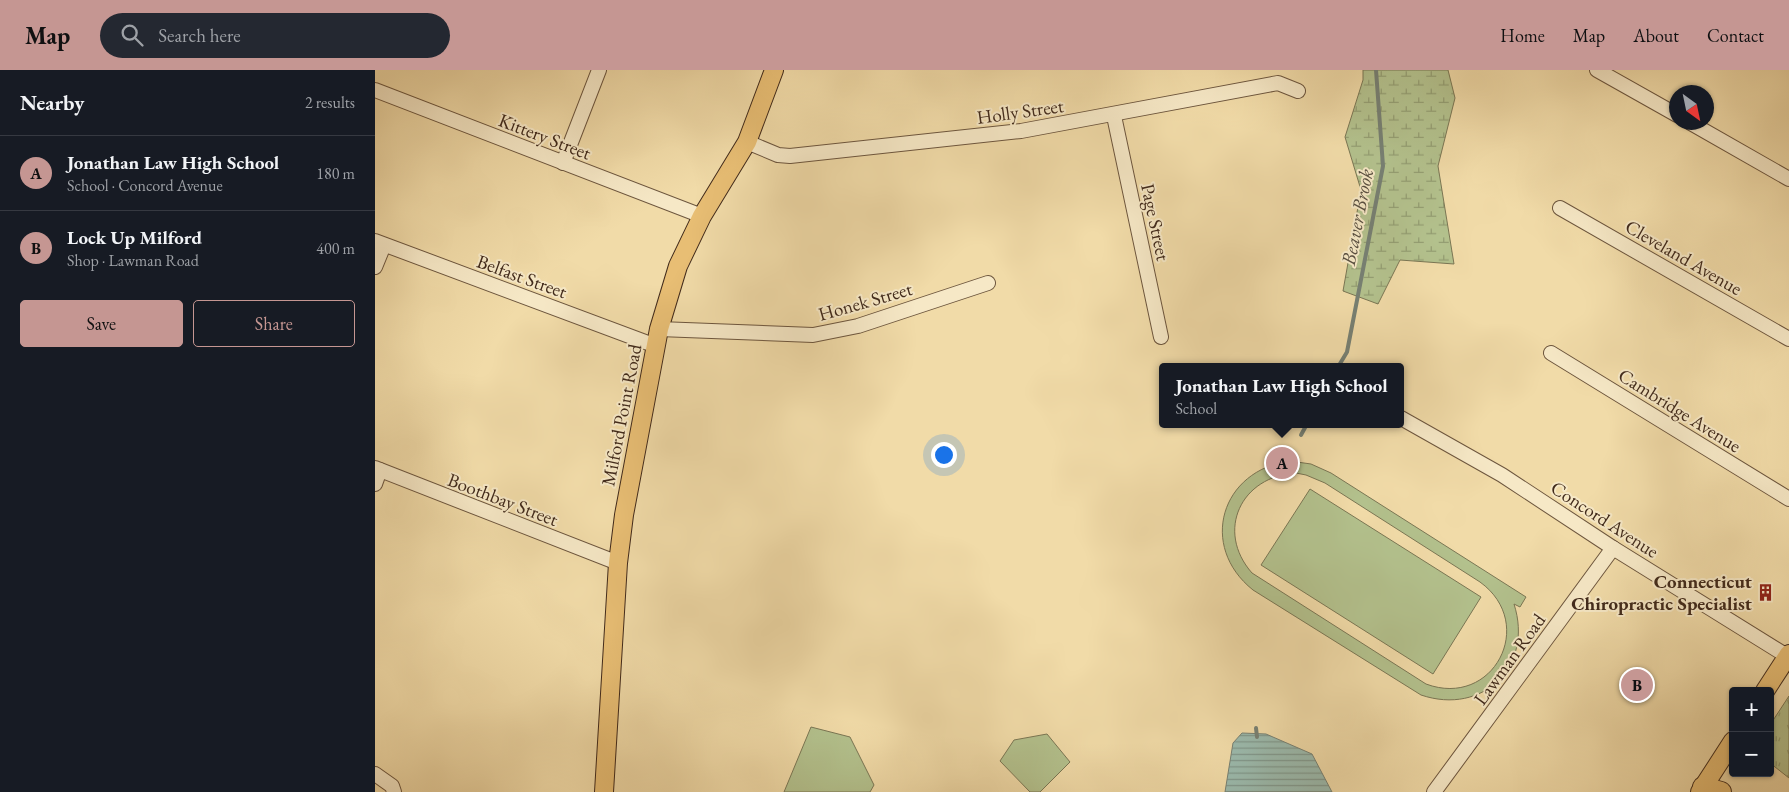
<!DOCTYPE html>
<html lang="en">
<head>
<meta charset="utf-8">
<style>
  :root { --surface:#171b24; --page:#242831; --text:#f1f3f6; --muted:#9ea1a6; --line:#363941; --accent:#c59692 }
  body { margin:0; font-family:"EB Garamond",serif; background:var(--page); color:var(--text) }
  .controls { position:absolute; right:15px; bottom:15px; display:grid; overflow:hidden; border-radius:5px; box-shadow:0 1px 4px #0004 }
  .controls button { width:45px; height:45px; display:grid; place-items:center; padding:0; border:0; border-bottom:1px solid var(--line); background:var(--surface); color:var(--text); font:25px sans-serif }
  .compass { position:absolute; left:1294px; top:15px; width:45px; height:45px; border-radius:50%; background:var(--surface); box-shadow:0 1px 4px #0004; rotate:147deg }
  .you { position:absolute; left:568px; top:384px; width:18px; height:18px; margin:-12px; border:4px solid #fff; border-radius:50%; background:#1a73e8; box-shadow:0 0 0 8px #1a73e833 }
  .badge { display:grid; place-items:center; width:32px; height:32px; border-radius:50%; background:var(--accent); color:#111; font-size:16px; font-weight:700 }
  .pin { position:absolute; translate:-50% -50%; border:2px solid #fff; box-shadow:0 1px 5px #0006 }
  .popup { position:absolute; left:784px; top:293px; width:245px; height:65px; box-sizing:border-box; display:grid; place-content:center; border-radius:5px; background:var(--surface); filter:drop-shadow(0 1px 4px #0005); font-size:16px; white-space:nowrap; color:var(--muted) }
  .popup b { font-size:19px; color:var(--text) }
  .popup::after { content:''; position:absolute; left:50%; top:100%; margin-left:-10px; border:10px solid transparent; border-top-color:var(--surface) }
  .list { margin:0; padding:0; list-style:none }
  h2 { display:flex; justify-content:space-between; align-items:center; height:65px; margin:0; padding:0 20px; font-size:21px }
  h2 small { font-size:16px; font-weight:400; color:var(--muted) }
  .list li { display:grid; grid-template-columns:32px 1fr auto; gap:15px; align-items:center; box-sizing:border-box; height:75px; padding:0 20px; border-top:1px solid var(--line) }
  .list b { display:block; font-size:19px; white-space:nowrap }
  .list p { margin:0; font-size:16px; white-space:nowrap; color:var(--muted) }
  .list em { font-size:16px; font-style:normal; color:var(--muted) }
  .actions { display:flex; gap:10px; padding:15px 20px }
  .actions a { flex:1; padding:11px 0; border:1px solid var(--accent); border-radius:5px; text-align:center; font-size:18px; color:var(--accent) }
  .actions .main { background:var(--accent); color:#111 }
  .icon { flex:none; width:28px; height:28px; fill:none; stroke:currentColor; stroke-width:2; stroke-linecap:round; stroke-linejoin:round }
  .map { position:relative; flex:none; width:1414px; height:722px; overflow:hidden }
  header { display:flex; align-items:center; gap:30px; box-sizing:border-box; height:70px; padding:0 25px; background:var(--accent); color:#111 }
  header strong { font-size:24px }
  nav { display:flex; gap:28px; margin-inline-start:auto; font-size:18px }
  .search { width:350px; height:45px; background:var(--page); display:flex; align-items:center; gap:12px; box-sizing:border-box; padding:0 18px; border-radius:28px; color:var(--muted); font-size:19px }
  main { display:flex }
  aside { flex:1; background:var(--surface) }
  .map>svg:first-child { display:block }
  .grass { fill:url(#grass-tufts); stroke:#7a7654 }
  .wetland { fill:url(#wetland-marsh); stroke:#7a7654 }
  .garden { fill:#b3c18d; stroke:#7a7654; fill-rule:evenodd }
  .water { fill:url(#water-rules); stroke:#778073 }
  .lines { fill:none; stroke-linecap:round; stroke-linejoin:round }
  .stream { stroke:#778073; stroke-width:4 }
  .minor-casing { stroke:#6d563e; stroke-width:16 }
  .major-casing { stroke:#412a1b; stroke-width:20 }
  .highway-casing { stroke:#412a1b; stroke-width:22 }
  .minor { stroke:#f6e8c6; stroke-width:14 }
  .major { stroke:#e8be74; stroke-width:18 }
  .highway { stroke:#e8be74; stroke-width:20 }
  .labels { text-anchor:middle; stroke-width:4; stroke-linejoin:round; paint-order:stroke }
  .street-label { font-size:19px; fill:#412a1b; stroke:#f6e8c6 }
  .poi-label { font-size:19px; font-weight:bold; fill:#412a1b; stroke:#f6e8c6; text-anchor:end }
  .water-label { font-size:20px; font-style:italic; fill:#584e40; stroke:#f6e8c6 }
</style>
</head>
<body>
<header>
<strong>Map</strong>
<div class="search"><svg class="icon" aria-label="search" viewBox="0 0 24 24"><circle cx="10" cy="10" r="6"/><path d="M15 15l6 6"/></svg>Search here</div>
<nav><a>Home</a><a>Map</a><a>About</a><a>Contact</a></nav>
</header>
<main>
<aside>
<h2>Nearby<small>2 results</small></h2>
<ul class="list">
<li><span class="badge">A</span><div><b>Jonathan Law High School</b><p>School · Concord Avenue</p></div><em>180 m</em></li>
<li><span class="badge">B</span><div><b>Lock Up Milford</b><p>Shop · Lawman Road</p></div><em>400 m</em></li>
</ul>
<div class="actions"><a class="main">Save</a><a>Share</a></div>
</aside>
<div class="map">
<svg width="1414" height="722" viewBox="0 0 1414 722">
  <defs>
    <pattern id="grass-tufts" width="24" height="20" patternUnits="userSpaceOnUse" patternTransform="scale(1.25)"><rect width="24" height="20" fill="#b3c18d"/><path d="M3 7l-1-3M5 7V3M7 7l1-3M15 17l-1-3M17 17v-4M19 17l1-3" fill="none" stroke="#939d72"/></pattern>
    <pattern id="wetland-marsh" width="20" height="14" patternUnits="userSpaceOnUse" patternTransform="scale(1.25)"><rect width="20" height="14" fill="#b3c18d"/><path d="M1 5h8M5 5V1M11 12h8M15 12V8" fill="none" stroke="#939d72"/></pattern>
    <pattern id="water-rules" width="6" height="5" patternUnits="userSpaceOnUse" patternTransform="scale(1.25)"><rect width="6" height="5" fill="#9bbaad"/><path d="M0 2.5h6" fill="none" stroke="#80978c"/></pattern>
  </defs>
  <rect width="100%" height="100%" fill="#f1dba8"/>
  <filter id="stains"><feTurbulence type="fractalNoise" baseFrequency=".004" numOctaves="4"/><feColorMatrix values="0 0 0 0 .2 0 0 0 0 .09 0 0 0 0 .02 0 0 0 .5 -.17"/></filter>
  <radialGradient id="worn" r=".72"><stop offset=".6" stop-color="#630" stop-opacity="0"/><stop offset="1" stop-color="#630" stop-opacity=".3"/></radialGradient>
  <path class="grass" d="M1414,626v82l-19,-15v-38z"/>
  <path class="wetland" d="M988,0h85l7,28 -17,68 16,98 -54,-4 -22,44 -35,-13 18,-101 -16,-53 18,-57z"/>
  <g class="garden">
    <path d="M915,391l21,3 20,9 195,124 -6,10 -6,-3c20,62 -31,112 -93,91l-168,-105c-55,-44 -32,-120 37,-129zM921,403l10,2 19,8 155,99c58,42 13,127 -54,102l-174,-111c-37,-42 -11,-97 44,-100z"/>
    <path d="M935,419l171,108 -48,77 -172,-109z"/>
    <path d="M436,657l39,10 24,48 -4,7h-86z"/>
    <path d="M672,664l23,28 -30,30h-10l-30,-31 14,-21z"/>
  </g>
  <path class="water" d="M867,663l24,1 46,20 20,38h-107l8,-49z"/>
  <g class="lines">
    <g class="stream">
      <path d="M963,297l9,-15 36,-186 -7,-96"/>
      <path d="M926,365l6,-11"/>
      <path d="M881,658l1,9"/>
    </g>
    <defs>
      <g id="minor">
        <path d="M1222,0l80,45"/>
        <path d="M0,20l327,126"/>
        <path d="M739,46l47,221"/>
        <path d="M1314,52l100,57"/>
        <path d="M372,72l31,13 12,1 231,-25 257,-48 20,8"/>
        <path d="M188,93l36,-93"/>
        <path d="M1185,138l229,131"/>
        <path d="M0,171l281,105"/>
        <path d="M0,197l9,-22"/>
        <path d="M284,259l154,6 45,-9 130,-43"/>
        <path d="M1176,283l238,146"/>
        <path d="M1026,348l101,57 111,73 174,108"/>
        <path d="M0,398l243,95"/>
        <path d="M0,414l5,-14"/>
        <path d="M0,704l17,12 2,6"/>
        <path d="M1059,722l179,-244"/>
      </g>
      <g id="major">
        <path d="M1390,621l24,-37"/>
        <path d="M229,722l14,-229 6,-48 35,-186 19,-63 24,-50 45,-74 27,-72"/>
        <path d="M1325,722l33,-51"/>
      </g>
      <path id="highway" d="M1330,722l-2,-5 18,5"/>
    </defs>
    <use href="#minor" class="minor-casing"/>
    <use href="#major" class="major-casing"/>
    <use href="#highway" class="highway-casing"/>
    <use href="#minor" class="minor"/>
    <use href="#major" class="major"/>
    <use href="#highway" class="highway"/>
  </g>
  <defs>
    <symbol id="building-bare" viewBox="-9 -9 18 18"><path d="M-4-6H4V6H1V3H-1V6H-4ZM-2.5-4.3h1.7v1.8h-1.7ZM.8-4.3h1.7v1.8H.8ZM-2.5-1h1.7V.8h-1.7ZM.8-1h1.7V.8H.8Z" fill="#8f2418" stroke="#f6e8c6" stroke-width="2.5" paint-order="stroke"/></symbol>
  </defs>
  <g fill-rule="evenodd">
    <use href="#building-bare" x="1378" y="510" width="25" height="25"/>
  </g>
  <g class="labels">
    <g class="street-label">
      <text transform="translate(645 41) rotate(-8)" y="7">Holly Street</text>
      <text transform="translate(170 66) rotate(21)" y="7">Kittery Street</text>
      <text transform="translate(781 152) rotate(78)" y="7">Page Street</text>
      <text transform="translate(1309 187) rotate(30)" y="7">Cleveland Avenue</text>
      <text transform="translate(147 206) rotate(20)" y="7">Belfast Street</text>
      <text transform="translate(490 231) rotate(-16)" y="7">Honek Street</text>
      <text transform="translate(1305 340) rotate(32)" y="7">Cambridge Avenue</text>
      <text transform="translate(246 345) rotate(-79)" y="7">Milford Point Road</text>
      <text transform="translate(128 429) rotate(21)" y="7">Boothbay Street</text>
      <text transform="translate(1230 449) rotate(33)" y="7">Concord Avenue</text>
      <text transform="translate(1134 589) rotate(-54)" y="7">Lawman Road</text>
    </g>
    <g class="poi-label">
      <text x="1377" y="518">Connecticut<tspan x="1377" dy="22">Chiropractic Specialist</tspan></text>
    </g>
    <g class="water-label">
      <text transform="translate(982 147) rotate(-79)" y="7">Beaver Brook</text>
    </g>
  </g>
  <rect width="100%" height="100%" filter="url(#stains)"/>
  <rect width="100%" height="100%" fill="url(#worn)"/>
</svg>
<div class="controls">
<button>+</button>
<button>−</button>
</div>
<svg class="compass" viewBox="-18 -18 36 36"><path d="M0-13l5 13h-10z" fill="#e53935"/><path d="M0 13l5-13h-10z" fill="#9ea1a6"/></svg>
<div class="you"></div>
<div class="pin badge" style="left:907px;top:393px">A</div>
<div class="popup"><b>Jonathan Law High School</b>School</div>
<div class="pin badge" style="left:1262px;top:615px">B</div>
</div>
</main>
</body>
</html>
